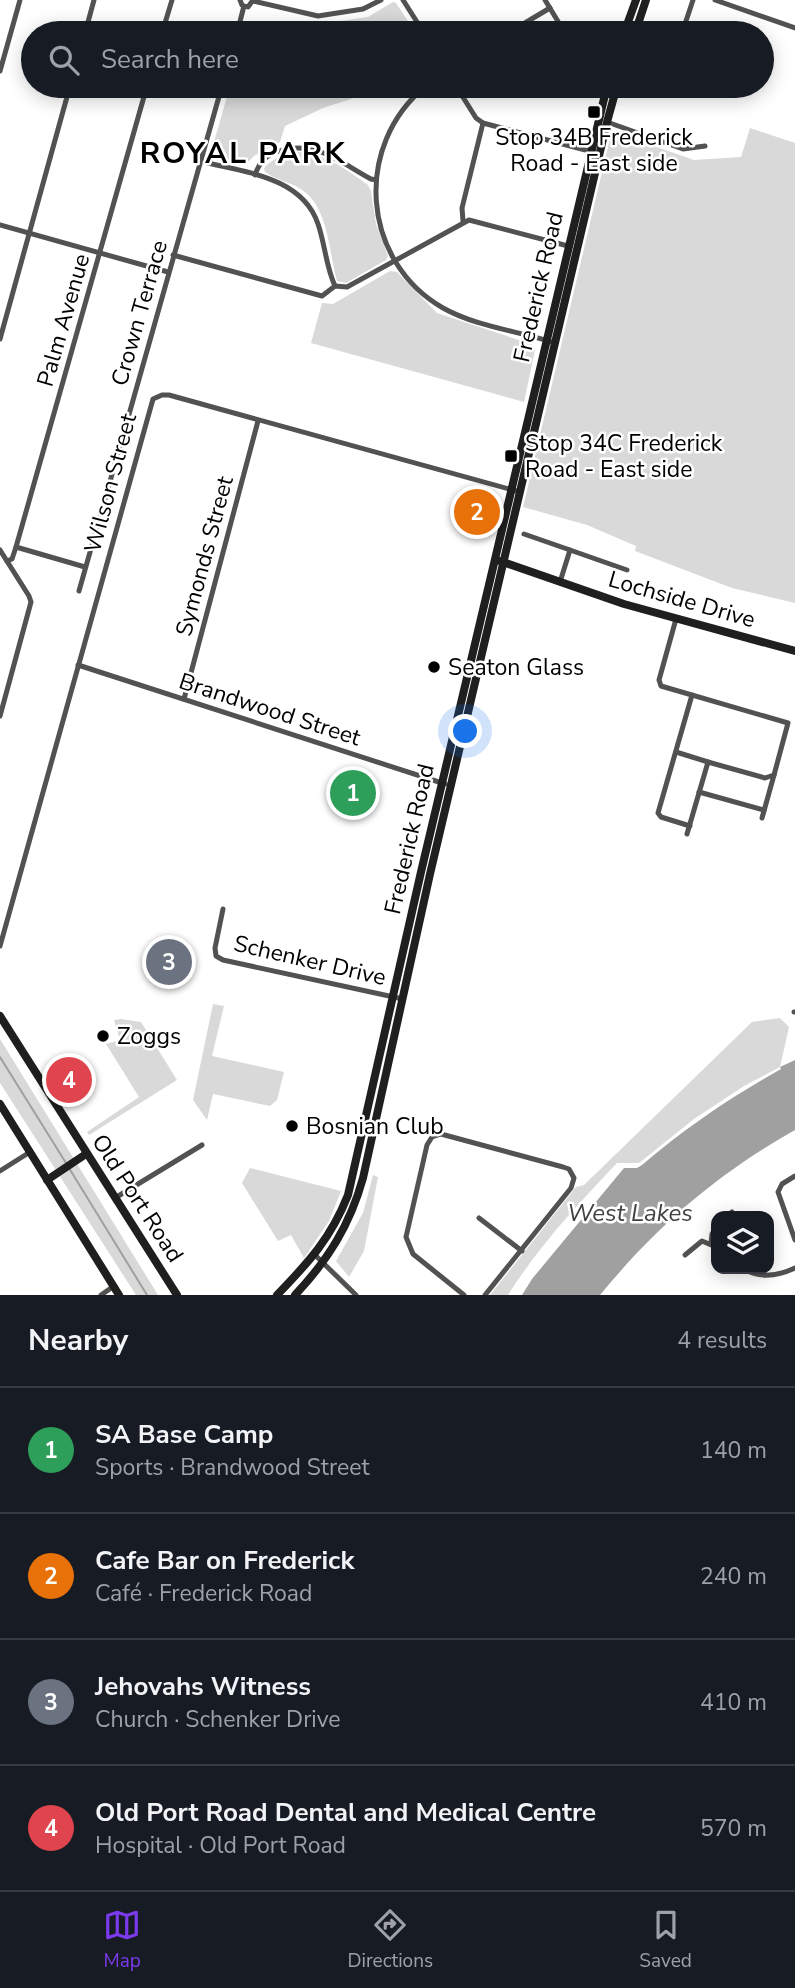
<!DOCTYPE html>
<html lang="en">
<head>
<meta charset="utf-8">
<style>
  :root { --surface:#171b24; --page:#20242c; --text:#f1f3f6; --muted:#9ea1a6; --line:#363941; --accent:#7c3aed }
  body { margin:0; font-family:"Nunito Sans",sans-serif; background:var(--page); color:var(--text) }
  .controls { position:absolute; right:21px; bottom:21px; display:grid; overflow:hidden; border-radius:14px; box-shadow:0 4px 18px #0003 }
  .controls button { width:63px; height:63px; display:grid; place-items:center; padding:0; border:0; border-bottom:2px solid var(--line); background:var(--surface); color:var(--text); font:35px sans-serif }
  .you { position:absolute; left:466px; top:732px; width:24px; height:24px; margin:-18px; border:5px solid #fff; border-radius:50%; background:#1a73e8; box-shadow:0 0 0 10px #1a73e833 }
  .badge { display:grid; place-items:center; width:46px; height:46px; border-radius:50%; background:var(--accent); color:#fff; font-size:23px; font-weight:700 }
  .pin { position:absolute; translate:-50% -50%; border:4px solid #fff; box-shadow:0 2px 7px #0006 }
  .list { margin:0; padding:0; list-style:none }
  h2 { display:flex; justify-content:space-between; align-items:center; height:91px; margin:0; padding:0 28px; font-size:30px }
  h2 small { font-size:23px; font-weight:400; color:var(--muted) }
  .list li { display:grid; grid-template-columns:46px 1fr auto; gap:21px; align-items:center; box-sizing:border-box; height:126px; padding:0 28px; border-top:2px solid var(--line) }
  .list b { display:block; font-size:26px; white-space:nowrap }
  .list p { margin:0; font-size:23px; white-space:nowrap; color:var(--muted) }
  .list em { font-size:23px; font-style:normal; color:var(--muted) }
  .icon { flex:none; width:38px; height:38px; fill:none; stroke:currentColor; stroke-width:2; stroke-linecap:round; stroke-linejoin:round }
  .map { position:relative; flex:none; width:795px; height:1295px; overflow:hidden }
  .search { position:absolute; background:var(--surface); box-shadow:0 4px 18px #0003; left:21px; right:21px; top:21px; height:77px; display:flex; align-items:center; gap:18px; box-sizing:border-box; padding:0 24px; border-radius:38px; color:var(--muted); font-size:26px }
  .sheet { height:595px; background:var(--surface) }
  nav { display:flex; justify-content:space-around; align-items:center; box-sizing:border-box; height:98px; border-top:2px solid var(--line); background:var(--surface); font-size:19px; color:var(--muted) }
  nav a { display:grid; justify-items:center; gap:4px }
  nav .on { color:var(--accent) }
  .map>svg:first-child { display:block }
  .green { fill:#d9d9d9 }
  .water { fill:#a0a0a0 }
  .lines { fill:none; stroke-linecap:round; stroke-linejoin:round }
  .stream { stroke:#a0a0a0; stroke-width:2 }
  .street { stroke:#525252; stroke-width:5 }
  .secondary { stroke:#1f1f1f; stroke-width:8 }
  .poi-dot { fill:#000; stroke:#fff; stroke-width:2.5 }
  .labels { text-anchor:middle; stroke-width:5; stroke-linejoin:round; paint-order:stroke }
  .poi-label { font-size:23px; fill:#000; stroke:#fff; text-anchor:start }
  .street-label { font-size:23px; fill:#000; stroke:#fff }
  .water-label { font-size:24px; font-style:italic; fill:#414141; stroke:#fff }
  .district-label { font-size:30px; font-weight:bold; letter-spacing:2px; fill:#000; stroke:#fff }
</style>
</head>
<body>
<div class="map">
<svg width="795" height="1295" viewBox="0 0 795 1295">
  <rect width="100%" height="100%" fill="#fff"/>
  <g class="green">
    <path d="M393,2l3,1 20,30h-124l4,-11 16,3 56,-8z"/>
    <path d="M230,86h186l-10,11 -15,-11 -68,22 -38,18 -5,16 -26,14 -9,9 -35,-9z"/>
    <path d="M750,128l45,15v460l-63,-15 -97,-37 1,-5 -49,-21 -64,-18 88,-373 3,-2 80,28 47,-3z"/>
    <path d="M298,152c27,2 48,17 70,33l3,6 5,33 12,32 -2,4 -40,23 -9,-2c-8,-28 -8,-69 -32,-89 -12,-10 -28,-11 -40,-20l-1,-4c9,-10 21,-14 34,-16z"/>
    <path d="M390,271l7,1 40,41 94,31 4,6 -11,52 -213,-59 11,-40 11,1z"/>
    <path d="M213,1004l11,2 -12,50 72,16 -7,28 -7,6 -57,-12 -6,26 -14,-20z"/>
    <path d="M780,1018l9,9 -9,40 -36,19 -50,33 -55,44h-22c-40,42 -78,83 -109,132h-18l86,-108 8,-2 168,-163z"/>
    <path d="M121,1019l20,3 36,58 -88,55 -2,-3 52,-35 -33,-53 14,-4 -6,-20z"/>
    <path d="M0,1039l158,256h-22l-136,-212z"/>
    <path d="M250,1168l91,23 -12,30 -25,37 -13,-23 -13,6 -36,-58z"/>
    <path d="M373,1175l5,2 -14,74 -15,26 -13,-16 27,-48z"/>
  </g>
  <path class="water" d="M795,1060v70c-79,45 -137,95 -195,165h-78l10,-16 92,-111h13l5,-3c43,-37 89,-68 139,-96l-1,-2z"/>
  <g class="lines">
    <g class="stream">
      <path d="M0,1057l66,106"/>
      <path d="M69,1168l78,127"/>
    </g>
    <g class="street">
      <path d="M240,0l2,5 6,2 5,-7"/>
      <path d="M403,0l21,33"/>
      <path d="M545,0l20,33"/>
      <path d="M715,0l80,28"/>
      <path d="M253,1l65,15 45,-7 18,-9"/>
      <path d="M85,33l9,-33"/>
      <path d="M162,33l10,-33"/>
      <path d="M237,33l7,-27"/>
      <path d="M508,33l42,-25"/>
      <path d="M682,33l11,-33"/>
      <path d="M0,71l20,-71"/>
      <path d="M426,86c-73,59 -65,175 17,222 34,19 76,23 112,35"/>
      <path d="M456,86l20,32 7,5 110,29"/>
      <path d="M747,86l8,3"/>
      <path d="M607,122l76,27 22,-3"/>
      <path d="M200,161c42,11 102,15 118,63 7,20 8,43 17,62"/>
      <path d="M255,175c4,-12 10,-19 22,-23 37,-14 64,11 94,27l5,1"/>
      <path d="M463,221l-1,-13 21,-85"/>
      <path d="M0,225l168,47"/>
      <path d="M173,255l149,41 13,-10 12,1 122,-67 99,26"/>
      <path d="M0,339l70,-253"/>
      <path d="M524,534l46,16 -10,32"/>
      <path d="M16,547l69,20"/>
      <path d="M0,550l29,46 2,6 -31,114"/>
      <path d="M570,550l57,20"/>
      <path d="M7,561l5,-2 4,-12 131,-461"/>
      <path d="M79,591l143,-505"/>
      <path d="M676,619l-17,61 2,6 127,37 -14,52 -9,3 -57,-16 -21,72"/>
      <path d="M78,665l367,119"/>
      <path d="M184,699l74,-278"/>
      <path d="M676,752l32,10"/>
      <path d="M699,792l65,18"/>
      <path d="M762,818l12,-43"/>
      <path d="M690,826l-29,-9 -3,-4 34,-118"/>
      <path d="M223,909l-8,39 1,8 7,4 180,39"/>
      <path d="M0,946l153,-547 9,-4h7l351,97"/>
      <path d="M794,1012h1"/>
      <path d="M0,1171l30,-19"/>
      <path d="M795,1176l-13,8 -4,8 17,48"/>
      <path d="M115,1198l87,-53"/>
      <path d="M727,1216l5,-4"/>
      <path d="M479,1218l43,33"/>
      <path d="M711,1243l1,-9 4,-7"/>
      <path d="M315,1255l41,40"/>
      <path d="M685,1255l17,-14 14,6"/>
      <path d="M744,1269c17,10 34,7 51,-1"/>
      <path d="M101,1295l13,-9"/>
      <path d="M464,1295l-51,-41 -7,-17 21,-92 5,-8 9,-3 122,33 6,2 5,9 -3,10 -86,107"/>
    </g>
    <g class="secondary">
      <path d="M624,33l12,-33"/>
      <path d="M635,33l11,-33"/>
      <path d="M500,561l124,43 171,47"/>
      <path d="M0,1016l177,279"/>
      <path d="M0,1104l119,191"/>
      <path d="M47,1180l39,-26"/>
      <path d="M277,1295c32,-33 54,-57 71,-100l73,-323 186,-786"/>
      <path d="M295,1295c33,-35 55,-70 68,-117l67,-304 177,-752 10,-36"/>
    </g>
  </g>
  <g class="poi-dot">
    <rect x="587" y="105" width="14" height="14" rx="3.5"/>
    <rect x="504" y="449" width="14" height="14" rx="3.5"/>
    <circle cx="434" cy="667" r="7"/>
    <circle cx="103" cy="1036" r="7"/>
    <circle cx="292" cy="1126" r="7"/>
  </g>
  <g class="labels">
    <g class="poi-label">
      <text x="594" y="145" text-anchor="middle">Stop 34B Frederick<tspan x="594" dy="26">Road - East side</tspan></text>
      <text x="525" y="451">Stop 34C Frederick<tspan x="525" dy="26">Road - East side</tspan></text>
      <text x="448" y="675">Seaton Glass</text>
      <text x="117" y="1044">Zoggs</text>
      <text x="306" y="1134">Bosnian Club</text>
    </g>
    <g class="street-label">
      <text transform="translate(538 287) rotate(-77)" y="8">Frederick Road</text>
      <text transform="translate(139 313) rotate(-74)" y="8">Crown Terrace</text>
      <text transform="translate(63 320) rotate(-74)" y="8">Palm Avenue</text>
      <text transform="translate(110 483) rotate(-75)" y="8">Wilson Street</text>
      <text transform="translate(204 556) rotate(-75)" y="8">Symonds Street</text>
      <text transform="translate(682 599) rotate(16)" y="8">Lochside Drive</text>
      <text transform="translate(270 709) rotate(18)" y="8">Brandwood Street</text>
      <text transform="translate(409 839) rotate(-77)" y="8">Frederick Road</text>
      <text transform="translate(310 960) rotate(13)" y="8">Schenker Drive</text>
      <text transform="translate(138 1198) rotate(57)" y="8">Old Port Road</text>
    </g>
    <g class="water-label">
      <text x="630" y="1221">West Lakes</text>
    </g>
    <g class="district-label">
      <text x="243" y="163">ROYAL PARK</text>
    </g>
  </g>
</svg>
<div class="controls">
<button><svg class="icon" aria-label="layers" viewBox="0 0 24 24"><path d="M12 4l9 5-9 5-9-5zM3 14l9 5 9-5"/></svg></button>
</div>
<div class="you"></div>
<div class="pin badge" style="left:353px;top:793px;background:#2e9e5b">1</div>
<div class="pin badge" style="left:477px;top:512px;background:#e8710a">2</div>
<div class="pin badge" style="left:169px;top:962px;background:#6b7280">3</div>
<div class="pin badge" style="left:69px;top:1080px;background:#e0444e">4</div>
<div class="search"><svg class="icon" aria-label="search" viewBox="0 0 24 24"><circle cx="10" cy="10" r="6"/><path d="M15 15l6 6"/></svg>Search here</div>
</div>
<section class="sheet">
<h2>Nearby<small>4 results</small></h2>
<ul class="list">
<li><span class="badge" style="background:#2e9e5b">1</span><div><b>SA Base Camp</b><p>Sports · Brandwood Street</p></div><em>140 m</em></li>
<li><span class="badge" style="background:#e8710a">2</span><div><b>Cafe Bar on Frederick</b><p>Café · Frederick Road</p></div><em>240 m</em></li>
<li><span class="badge" style="background:#6b7280">3</span><div><b>Jehovahs Witness</b><p>Church · Schenker Drive</p></div><em>410 m</em></li>
<li><span class="badge" style="background:#e0444e">4</span><div><b>Old Port Road Dental and Medical Centre</b><p>Hospital · Old Port Road</p></div><em>570 m</em></li>
</ul>
</section>
<nav>
<a class="on"><svg class="icon" aria-label="map" viewBox="0 0 24 24"><path d="M3 6l6-2 6 2 6-2v14l-6 2-6-2-6 2zM9 4v14M15 6v14"/></svg>Map</a>
<a><svg class="icon" aria-label="directions" viewBox="0 0 24 24"><path d="M12 3l9 9-9 9-9-9zM9 14v-3h6M13 9l2 2-2 2"/></svg>Directions</a>
<a><svg class="icon" aria-label="saved" viewBox="0 0 24 24"><path d="M7 4h10v16l-5-4-5 4z"/></svg>Saved</a>
</nav>
</body>
</html>
